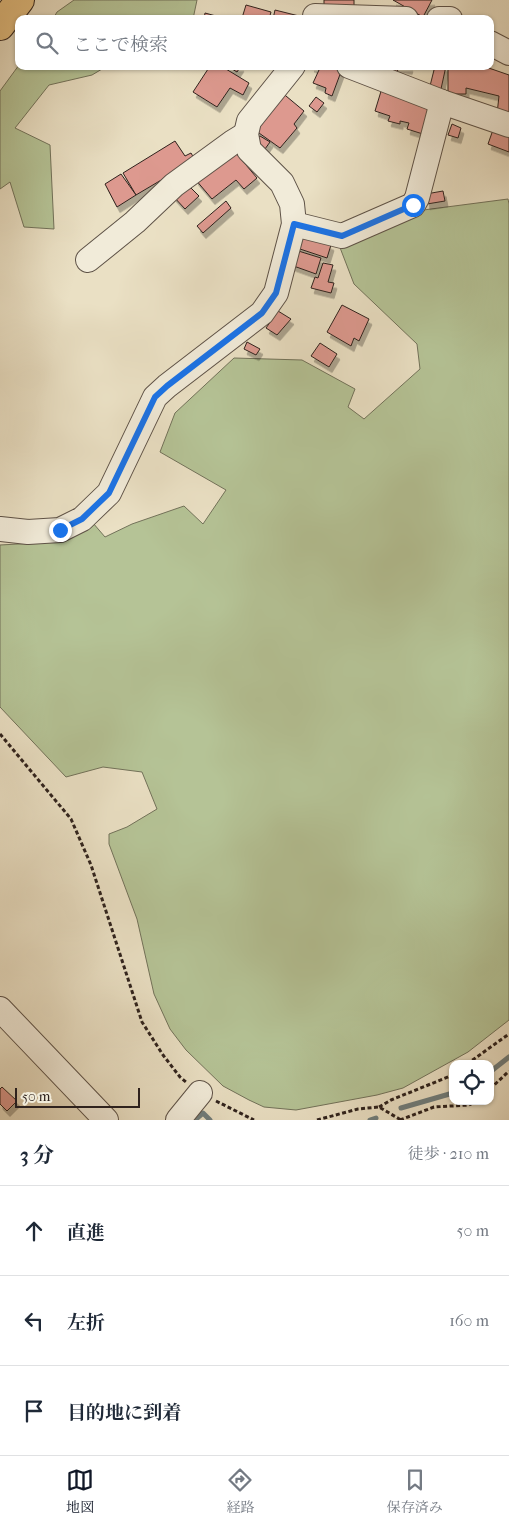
<!DOCTYPE html>
<html lang="ja">
<head>
<meta charset="utf-8">
<style>
  :root { --surface:#fff; --page:#f6f6f7; --text:#1f2937; --muted:#747a83; --line:#e0e1e3; --accent:#111827 }
  body { margin:0; font-family:"IM FELL French Canon","Noto Serif JP",serif; background:var(--page); color:var(--text) }
  .controls { position:absolute; right:15px; bottom:15px; display:grid; overflow:hidden; border-radius:10px; box-shadow:0 1px 4px #0004 }
  .controls button { width:45px; height:45px; display:grid; place-items:center; padding:0; border:0; border-bottom:1px solid var(--line); background:var(--surface); color:var(--text); font:25px sans-serif }
  .scale { position:absolute; left:15px; bottom:12px; width:125px; box-sizing:border-box; padding-left:5px; border:2px solid #2f221d; border-top:0; font-size:14px; line-height:18px; white-space:nowrap; color:#2f221d; -webkit-text-stroke:4px #f1ebd9; paint-order:stroke }
  .stop { position:absolute; width:15px; height:15px; margin:-11px; border:4px solid #1a73e8; border-radius:50%; background:#fff }
  .stop.end { background:#1a73e8; border-color:#fff; box-shadow:0 1px 5px #0008 }
  .list { margin:0; padding:0; list-style:none }
  h2 { display:flex; justify-content:space-between; align-items:center; height:65px; margin:0; padding:0 20px; font-size:21px }
  h2 small { font-size:16px; font-weight:400; color:var(--muted) }
  .list li { display:grid; grid-template-columns:32px 1fr auto; gap:15px; align-items:center; box-sizing:border-box; height:90px; padding:0 20px; border-top:1px solid var(--line) }
  .list b { display:block; font-size:19px; white-space:nowrap }
  .list em { font-size:16px; font-style:normal; color:var(--muted) }
  .icon { flex:none; width:28px; height:28px; fill:none; stroke:currentColor; stroke-width:2; stroke-linecap:round; stroke-linejoin:round }
  .map { position:relative; flex:none; width:509px; height:1120px; overflow:hidden }
  .search { position:absolute; background:var(--surface); box-shadow:0 1px 4px #0004; left:15px; right:15px; top:15px; height:55px; display:flex; align-items:center; gap:12px; box-sizing:border-box; padding:0 18px; border-radius:10px; color:var(--muted); font-size:19px }
  .sheet { height:335px; background:var(--surface) }
  nav { display:flex; justify-content:space-around; align-items:center; box-sizing:border-box; height:70px; border-top:1px solid var(--line); background:var(--surface); font-size:14px; color:var(--muted) }
  nav a { display:grid; justify-items:center; gap:2px }
  nav .on { color:var(--accent) }
  .map>svg:first-child { display:block }
  .green { fill:#b5c396; stroke:#72725a }
  .lines { fill:none; stroke-linecap:round; stroke-linejoin:round }
  .stream { stroke:#707e7d; stroke-width:5 }
  .building { fill:#dd998f; stroke:#2f221d; filter:url(#shadow) }
  .minor-casing { stroke:#5e5247; stroke-width:26 }
  .major-casing { stroke:#2f221d; stroke-width:30 }
  .path { stroke:#2f221d; stroke-width:3; stroke-dasharray:4 2.5; stroke-linecap:butt }
  .minor { stroke:#f1ebd9; stroke-width:24 }
  .major { stroke:#e5c082; stroke-width:28 }
  .route { stroke:#1a73e8; stroke-width:6 }
</style>
</head>
<body>
<div class="map">
<svg width="509" height="1120" viewBox="0 0 509 1120">
  <defs>
    <filter id="shadow"><feDropShadow dx="3" dy="5.5" stdDeviation="0" flood-color="#0004"/></filter>
  </defs>
  <rect width="100%" height="100%" fill="#eae0c4"/>
  <filter id="stains"><feTurbulence type="fractalNoise" baseFrequency=".004" numOctaves="4"/><feColorMatrix values="0 0 0 0 .2 0 0 0 0 .09 0 0 0 0 .02 0 0 0 .5 -.17"/></filter>
  <radialGradient id="worn" r=".72"><stop offset=".6" stop-color="#630" stop-opacity="0"/><stop offset="1" stop-color="#630" stop-opacity=".3"/></radialGradient>
  <g class="green">
    <path d="M74,0h123l-4,19h-140l4,-7z"/>
    <path d="M19,65l88,1 -15,9 -43,10 -34,43 35,17 4,84 -30,-2 -14,-45 -10,7v-98z"/>
    <path d="M508,199l1,5v816l-41,32 -65,36 -26,7 -81,15 -32,-3 -15,-7 -26,-14 -37,-36 -16,-21 -16,-35 -17,-75 -28,-75v-10l18,-7 30,-18 -15,-37 -39,-5 -37,10 -66,-70v-162l36,-2 57,-20 12,14 27,-13 52,-18 19,18 23,-34 -66,-38 15,-39 59,-55 68,2 53,29 -7,18 16,12 56,-50 -3,-25 -63,-60 -15,-39 69,-33z"/>
  </g>
  <g class="lines">
    <g class="stream">
      <path d="M490,1072l19,-15"/>
      <path d="M401,1108l52,-15"/>
      <path d="M195,1120l8,-7 7,7"/>
      <path d="M370,1120l6,-2"/>
    </g>
  </g>
  <g class="building">
    <path d="M324,0h30v11l-30,-1z"/>
    <path d="M393,0h39l-9,17z"/>
    <path d="M246,5l25,7 -2,7 -27,-1z"/>
    <path d="M275,10l28,7 -1,2h-29z"/>
    <path d="M205,13l11,3v3h-12z"/>
    <path d="M210,66h11l28,17 -6,12 -13,-7 -13,19 -24,-15z"/>
    <path d="M227,66h14l-4,6z"/>
    <path d="M311,66h23l8,3 -10,27 -7,-3 1,-5 -13,-5 6,-13z"/>
    <path d="M379,66h31l-1,3 -10,-2 -2,5z"/>
    <path d="M435,66h11l-5,23 -11,-3z"/>
    <path d="M448,66h35l26,9v39h-12l2,-18 -33,-8v6h-18z"/>
    <path d="M382,88l53,16 -9,31 -19,-6 2,-6 -9,-2v3l-12,-3 2,-5 -15,-5z"/>
    <path d="M280,91l24,20 -10,13 3,4 -17,20 -28,-20z"/>
    <path d="M316,97l8,6 -7,9 -8,-6z"/>
    <path d="M452,124l9,4 -3,10 -10,-3z"/>
    <path d="M494,127l15,6v19l-21,-8z"/>
    <path d="M260,136l10,6 -5,7 -10,-9z"/>
    <path d="M175,141l10,15 6,-3 4,7 -59,35 -13,-22z"/>
    <path d="M231,147l26,31 -13,11 -8,-9 -24,19 -17,-20z"/>
    <path d="M121,174l15,21 -19,12 -12,-23z"/>
    <path d="M186,183l13,13 -14,13 -12,-13z"/>
    <path d="M443,191l2,10 -18,3 -1,-10z"/>
    <path d="M226,201l5,7 -28,25 -6,-7z"/>
    <path d="M296,231l35,14 -4,13 -36,-12z"/>
    <path d="M292,249l29,9 -5,16 -28,-10z"/>
    <path d="M323,263l10,2 -5,17 6,1 -3,10 -20,-5 4,-11 3,1z"/>
    <path d="M342,305l27,14 -10,22 -5,-3 -3,8 -24,-14z"/>
    <path d="M278,311l13,8 -14,16 -11,-7z"/>
    <path d="M247,342l13,7 -4,6 -12,-6z"/>
    <path d="M320,343l17,11 -8,13 -18,-11z"/>
    <path d="M2,1087l15,14 -10,10 -7,-7v-15z"/>
  </g>
  <g class="lines">
    <defs>
      <g id="minor">
        <path d="M315,16l91,3"/>
        <path d="M439,19h11"/>
        <path d="M490,43l19,10"/>
        <path d="M349,66l93,36 67,23"/>
        <path d="M294,224l48,12 71,-31 4,-7 25,-96"/>
        <path d="M88,260l47,-38 39,-37 59,-43 13,-8"/>
        <path d="M0,529l28,3 32,-2 22,-11 27,-26 46,-96 12,-11 95,-73 14,-20 18,-69 -2,-20 -10,-21 -33,-33 -3,-16 3,-13 44,-55"/>
        <path d="M0,1009l106,111"/>
        <path d="M178,1120l22,-27"/>
      </g>
      <path id="major" d="M0,26l20,-26"/>
    </defs>
    <use href="#minor" class="minor-casing"/>
    <use href="#major" class="major-casing"/>
    <g class="path">
      <path d="M0,734l71,85 20,46 51,157 21,33 17,22 6,5"/>
      <path d="M467,1064l42,-30"/>
      <path d="M490,1089l19,-18"/>
      <path d="M216,1101l38,19"/>
      <path d="M379,1107l12,-7 62,-25"/>
      <path d="M317,1120l41,-11 21,-2 22,13"/>
      <path d="M400,1120l34,-13 35,-2 8,-4"/>
    </g>
    <use href="#minor" class="minor"/>
    <use href="#major" class="major"/>
  </g>
  <g class="lines">
    <path class="route" d="M60,530l22,-11 27,-26 46,-96 12,-11 95,-73 14,-20 18,-69 48,12 71,-31"/>
  </g>
  <rect width="100%" height="100%" filter="url(#stains)"/>
  <rect width="100%" height="100%" fill="url(#worn)"/>
</svg>
<div class="controls">
<button><svg class="icon" aria-label="locate" viewBox="0 0 24 24"><circle cx="12" cy="12" r="6"/><path d="M12 2v4M12 18v4M2 12h4M18 12h4"/></svg></button>
</div>
<div class="scale">50 m</div>
<div class="stop" style="left:413px;top:205px"></div>
<div class="stop end" style="left:60px;top:530px"></div>
<div class="search"><svg class="icon" aria-label="search" viewBox="0 0 24 24"><circle cx="10" cy="10" r="6"/><path d="M15 15l6 6"/></svg>ここで検索</div>
</div>
<section class="sheet">
<h2>3 分<small>徒歩 · 210 m</small></h2>
<ul class="list">
<li><svg class="icon" aria-label="ahead" viewBox="0 0 24 24"><path d="M12 20V5M6 11l6-6 6 6"/></svg><div><b>直進</b></div><em>50 m</em></li>
<li><svg class="icon" aria-label="left" viewBox="0 0 24 24"><path d="M17 20v-9H6M10 6l-5 5 5 5"/></svg><div><b>左折</b></div><em>160 m</em></li>
<li><svg class="icon" aria-label="arrive" viewBox="0 0 24 24"><path d="M6 21V4h12l-3 4 3 4H6"/></svg><div><b>目的地に到着</b></div></li>
</ul>
</section>
<nav>
<a class="on"><svg class="icon" aria-label="map" viewBox="0 0 24 24"><path d="M3 6l6-2 6 2 6-2v14l-6 2-6-2-6 2zM9 4v14M15 6v14"/></svg>地図</a>
<a><svg class="icon" aria-label="directions" viewBox="0 0 24 24"><path d="M12 3l9 9-9 9-9-9zM9 14v-3h6M13 9l2 2-2 2"/></svg>経路</a>
<a><svg class="icon" aria-label="saved" viewBox="0 0 24 24"><path d="M7 4h10v16l-5-4-5 4z"/></svg>保存済み</a>
</nav>
</body>
</html>
